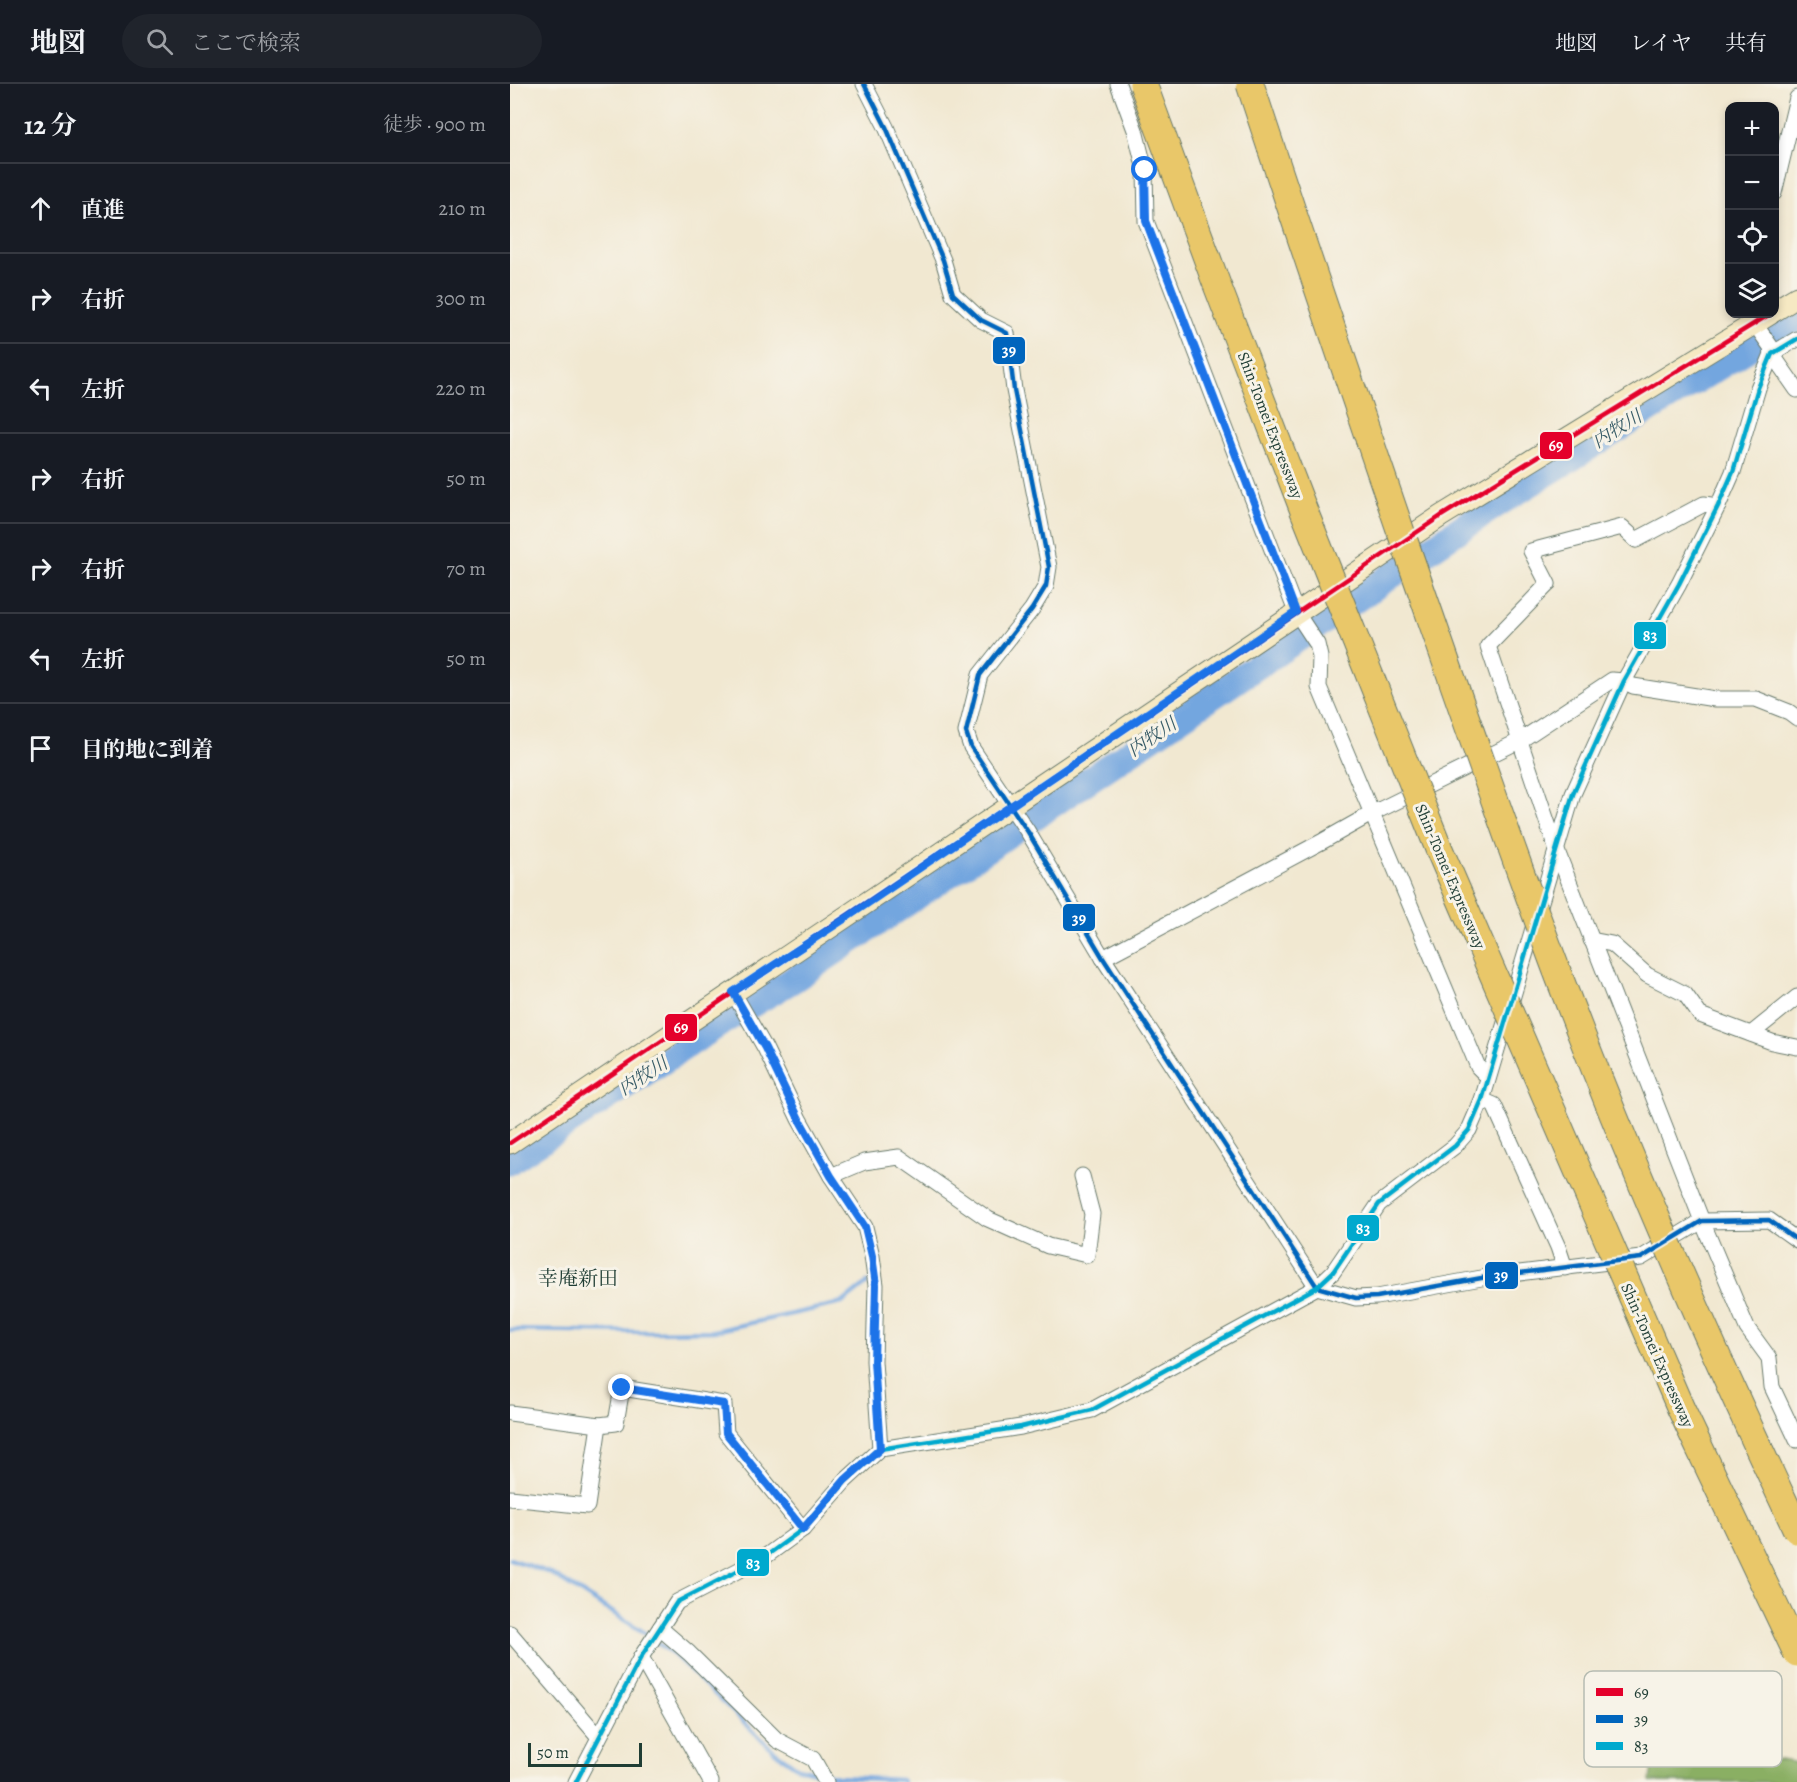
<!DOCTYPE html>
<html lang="ja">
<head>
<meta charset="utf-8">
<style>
  :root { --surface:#171b24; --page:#20242c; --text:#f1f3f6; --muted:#9ea1a6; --line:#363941 }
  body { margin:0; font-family:Alegreya,"Noto Serif JP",serif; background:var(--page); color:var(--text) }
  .controls { position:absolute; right:18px; top:18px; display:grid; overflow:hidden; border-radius:12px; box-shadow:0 3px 9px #0003 }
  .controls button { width:54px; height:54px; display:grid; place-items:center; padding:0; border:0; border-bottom:2px solid var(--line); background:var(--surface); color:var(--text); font:30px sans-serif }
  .scale { position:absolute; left:18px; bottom:15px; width:114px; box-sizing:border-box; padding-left:6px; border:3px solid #1f3d34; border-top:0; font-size:16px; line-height:21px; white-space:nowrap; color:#1f3d34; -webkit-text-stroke:4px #f7f3e8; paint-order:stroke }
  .stop { position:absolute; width:18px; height:18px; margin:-14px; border:4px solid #1a73e8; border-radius:50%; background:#fff }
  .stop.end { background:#1a73e8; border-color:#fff; box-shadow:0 2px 6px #0008 }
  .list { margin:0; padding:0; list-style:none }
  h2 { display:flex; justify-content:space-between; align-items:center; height:78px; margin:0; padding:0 24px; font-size:26px }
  h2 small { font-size:20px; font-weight:400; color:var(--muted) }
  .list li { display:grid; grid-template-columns:39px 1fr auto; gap:18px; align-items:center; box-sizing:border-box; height:90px; padding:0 24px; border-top:2px solid var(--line) }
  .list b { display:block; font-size:22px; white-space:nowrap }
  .list em { font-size:20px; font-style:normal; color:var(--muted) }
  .icon { flex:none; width:33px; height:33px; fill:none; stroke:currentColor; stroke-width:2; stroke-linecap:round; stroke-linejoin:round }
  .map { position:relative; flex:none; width:1287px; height:1698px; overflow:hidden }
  header { display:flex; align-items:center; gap:36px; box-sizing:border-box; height:84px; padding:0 30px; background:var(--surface); border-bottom:2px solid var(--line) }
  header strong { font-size:28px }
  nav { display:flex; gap:33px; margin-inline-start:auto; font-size:21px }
  .search { width:420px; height:54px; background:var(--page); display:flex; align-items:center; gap:15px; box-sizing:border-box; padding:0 21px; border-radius:33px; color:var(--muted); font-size:22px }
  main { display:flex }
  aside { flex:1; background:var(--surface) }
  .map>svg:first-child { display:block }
  .forest { fill:#8aaf64; stroke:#54764c; stroke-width:1.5 }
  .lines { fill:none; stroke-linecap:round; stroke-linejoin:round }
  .stream { stroke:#73a6df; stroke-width:4.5 }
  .river { stroke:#73a6df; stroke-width:27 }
  .street-casing { stroke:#68796b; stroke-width:17 }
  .secondary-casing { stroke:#68796b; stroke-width:23 }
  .street { stroke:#fff; stroke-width:15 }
  .secondary { stroke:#f6e9c3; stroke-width:21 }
  .highway-bridge-casing { stroke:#68796b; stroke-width:29; stroke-linecap:butt }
  .highway-bridge { stroke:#e9c769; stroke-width:27 }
  .bus-1-casing { stroke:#f7f3e8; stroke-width:9 }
  .bus-2-casing { stroke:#f7f3e8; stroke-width:9 }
  .bus-3-casing { stroke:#f7f3e8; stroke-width:9 }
  .bus-1 { stroke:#e4002b; stroke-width:4.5 }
  .bus-2 { stroke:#0065bd; stroke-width:4.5 }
  .bus-3 { stroke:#00a9ce; stroke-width:4.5 }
  .route { stroke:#1a73e8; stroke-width:8 }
  .labels { text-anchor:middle; stroke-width:6; stroke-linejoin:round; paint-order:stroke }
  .street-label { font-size:16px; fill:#1f3d34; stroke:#f7f3e8 }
  .water-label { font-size:18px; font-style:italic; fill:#385c67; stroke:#f7f3e8 }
  .quarter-label { font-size:20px; fill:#1f3d34; stroke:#f7f3e8 }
  .key { fill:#f7f3e8; stroke:#b6bcb2; stroke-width:1.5 }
  .key-label { font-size:16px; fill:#1f3d34 }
  .line-badge { stroke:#f7f3e8; stroke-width:2 }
  .badge-label { font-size:16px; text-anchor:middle; font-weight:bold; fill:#fff }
</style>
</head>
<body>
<header>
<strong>地図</strong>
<div class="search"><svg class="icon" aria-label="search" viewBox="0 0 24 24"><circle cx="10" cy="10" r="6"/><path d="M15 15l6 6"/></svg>ここで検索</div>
<nav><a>地図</a><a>レイヤ</a><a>共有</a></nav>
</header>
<main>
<aside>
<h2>12 分<small>徒歩 · 900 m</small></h2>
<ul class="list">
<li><svg class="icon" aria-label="ahead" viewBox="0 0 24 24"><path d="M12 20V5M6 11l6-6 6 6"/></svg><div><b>直進</b></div><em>210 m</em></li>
<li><svg class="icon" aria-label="right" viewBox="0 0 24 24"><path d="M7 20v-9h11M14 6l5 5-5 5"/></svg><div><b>右折</b></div><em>300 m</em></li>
<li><svg class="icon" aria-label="left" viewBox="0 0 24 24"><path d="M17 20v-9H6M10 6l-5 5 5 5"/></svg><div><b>左折</b></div><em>220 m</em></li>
<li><svg class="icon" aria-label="right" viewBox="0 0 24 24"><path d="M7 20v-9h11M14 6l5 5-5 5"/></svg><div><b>右折</b></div><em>50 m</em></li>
<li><svg class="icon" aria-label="right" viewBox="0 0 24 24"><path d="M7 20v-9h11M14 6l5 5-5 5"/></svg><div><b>右折</b></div><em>70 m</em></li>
<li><svg class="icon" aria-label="left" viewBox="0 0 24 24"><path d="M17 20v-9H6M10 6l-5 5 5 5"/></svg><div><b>左折</b></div><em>50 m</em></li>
<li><svg class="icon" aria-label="arrive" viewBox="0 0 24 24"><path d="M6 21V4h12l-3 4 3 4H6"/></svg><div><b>目的地に到着</b></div></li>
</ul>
</aside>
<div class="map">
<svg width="1287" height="1698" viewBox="0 0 1287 1698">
  <rect width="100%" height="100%" fill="#f7f3e8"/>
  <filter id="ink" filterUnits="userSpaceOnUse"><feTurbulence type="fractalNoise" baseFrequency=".0167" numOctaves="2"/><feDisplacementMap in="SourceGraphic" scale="12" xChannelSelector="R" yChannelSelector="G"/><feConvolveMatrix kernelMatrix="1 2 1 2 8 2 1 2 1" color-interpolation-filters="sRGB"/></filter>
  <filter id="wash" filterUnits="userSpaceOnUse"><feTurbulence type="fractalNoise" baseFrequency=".008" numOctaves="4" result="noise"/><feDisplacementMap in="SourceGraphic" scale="24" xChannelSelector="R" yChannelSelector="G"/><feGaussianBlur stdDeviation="1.35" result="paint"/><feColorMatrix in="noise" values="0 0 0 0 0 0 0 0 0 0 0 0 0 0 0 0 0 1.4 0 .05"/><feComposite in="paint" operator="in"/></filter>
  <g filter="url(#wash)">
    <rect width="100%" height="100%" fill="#f1e8d1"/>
    <path class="forest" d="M1195,1663l92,16v19h-147l3,-26 4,-8z"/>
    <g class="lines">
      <g class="stream">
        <path d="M0,1246l140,2 64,-1 128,-28 25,-20"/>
        <path d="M0,1475l40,14 92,58 34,26 98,94 24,17 17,4"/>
        <path d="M316,1690l12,3 63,3 2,2"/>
      </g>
      <path class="river" d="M0,1077l217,-142 64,-38 703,-475 303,-188"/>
    </g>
  </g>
  <g filter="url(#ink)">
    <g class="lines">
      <defs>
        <g id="street">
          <path d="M354,0l22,43 57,133 10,34 28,26 26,13 7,57 35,177 -3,19 -14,23 -52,66 -14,57 5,15 57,85 75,126 214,329 39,11 21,-1 110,-20 154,-19 61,-37 67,-1 28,20"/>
          <path d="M608,0l17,46 10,40 1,51 150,391 21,32 3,13 -1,30 159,380 10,10"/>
          <path d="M1264,109l23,-95"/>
          <path d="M1252,230l-3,16 12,17 1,7 25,36"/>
          <path d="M1208,422l-14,-2 -68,36 -14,-13 -91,24 17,33 -60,62 69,205 145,370 45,107 22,30 3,29 25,53"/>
          <path d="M1081,856l21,4 35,31 38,19 15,21 72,27 25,5"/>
          <path d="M593,874l220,-117 48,-27 150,-74 91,-60 12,1 9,5 82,13h41l33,13 8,6"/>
          <path d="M223,908l32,56 34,71 32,57 34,51 7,29 4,29 -2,76 6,88"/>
          <path d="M1241,950l46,-37"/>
          <path d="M972,1016l12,5 64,142 7,21"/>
          <path d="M321,1092l33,-14 35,-5 89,62 60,27 39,9 5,-41 -10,-38"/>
          <path d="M0,1329l89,12 17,-2 6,-35 102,16 2,29 77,96"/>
          <path d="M0,1414l77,8 12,-81"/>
          <path d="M150,1544l29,25 88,87 36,19 13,23"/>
          <path d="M0,1549l88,103"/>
          <path d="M131,1573l70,125"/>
          <path d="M66,1698l65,-125 36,-55 89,-46 37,-27 42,-48 35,-32 141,-22 71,-17 225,-123 16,-15 46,-68 76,-58 14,-16 13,-30 91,-306 51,-113 55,-97 39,-78 15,-34 25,-84 14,-34 25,-15"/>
        </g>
        <g id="secondary">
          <path d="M1264,227l23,-14"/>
          <path d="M0,1059l931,-627 329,-202"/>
        </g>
      </defs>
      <use href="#street" class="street-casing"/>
      <use href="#secondary" class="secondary-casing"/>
      <use href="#street" class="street"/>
      <use href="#secondary" class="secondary"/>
      <defs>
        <g id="highway-bridge">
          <path d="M633,0l74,201 87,226 135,338 242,560 116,244"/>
          <path d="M740,0c50,153 102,305 154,457 52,149 103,299 159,446 70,184 150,365 234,543"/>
        </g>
      </defs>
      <use href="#highway-bridge" class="highway-bridge-casing"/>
      <use href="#highway-bridge" class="highway-bridge"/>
      <defs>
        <path id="bus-1" d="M0,1059l931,-627 329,-202"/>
        <path id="bus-2" d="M354,0l22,43 57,133 10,34 28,26 26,13 7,57 35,177 -3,19 -14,23 -52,66 -14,57 5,15 57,85 75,126 214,329 39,11 21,-1 110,-20 154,-19 61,-37 67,-1 28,20"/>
        <path id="bus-3" d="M66,1698l65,-125 36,-55 89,-46 37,-27 42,-48 35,-32 141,-22 71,-17 225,-123 16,-15 46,-68 76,-58 14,-16 13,-30 91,-306 51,-113 55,-97 39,-78 15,-34 25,-84 14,-34 25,-15"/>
      </defs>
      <use href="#bus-1" class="bus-1-casing"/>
      <use href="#bus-2" class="bus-2-casing"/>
      <use href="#bus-3" class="bus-3-casing"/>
      <use href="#bus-1" class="bus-1"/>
      <use href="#bus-2" class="bus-2"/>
      <use href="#bus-3" class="bus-3"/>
    </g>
  </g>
  <g class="lines" filter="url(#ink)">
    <path class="route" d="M112,1304l102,16 2,29 77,96 42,-49 35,-31 -6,-88 2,-76 -4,-29 -7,-29 -34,-51 -32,-57 -34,-71 -32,-56 116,-76 447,-304 -150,-391 -1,-51"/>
  </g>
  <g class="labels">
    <g class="street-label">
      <text transform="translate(761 341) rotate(69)" y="6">Shin-Tomei Expressway</text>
      <text transform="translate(941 792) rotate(67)" y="6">Shin-Tomei Expressway</text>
      <text transform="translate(1148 1271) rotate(66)" y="6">Shin-Tomei Expressway</text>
    </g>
    <g class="water-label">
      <text transform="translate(1107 345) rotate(-32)" y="6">内牧川</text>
      <text transform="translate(642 653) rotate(-34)" y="6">内牧川</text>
      <text transform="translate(133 992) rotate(-33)" y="6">内牧川</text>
    </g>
    <g class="quarter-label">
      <text x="68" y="1201">幸庵新田</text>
    </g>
  </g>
  <rect x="1074" y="1587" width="198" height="96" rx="9" class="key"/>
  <rect x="1086" y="1604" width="27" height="8" fill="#e4002b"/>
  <rect x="1086" y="1631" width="27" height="8" fill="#0065bd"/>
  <rect x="1086" y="1658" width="27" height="8" fill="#00a9ce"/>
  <g class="key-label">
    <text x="1124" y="1614">69</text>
    <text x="1124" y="1641">39</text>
    <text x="1124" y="1668">83</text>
  </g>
  <g class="line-badge">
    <rect x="482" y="252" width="34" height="29" rx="6" fill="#0065bd"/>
    <rect x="1029" y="347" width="34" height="29" rx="6" fill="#e4002b"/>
    <rect x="1123" y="537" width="34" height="29" rx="6" fill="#00a9ce"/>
    <rect x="552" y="819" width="34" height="29" rx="6" fill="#0065bd"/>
    <rect x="154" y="929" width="34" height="29" rx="6" fill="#e4002b"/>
    <rect x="836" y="1130" width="34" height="28" rx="6" fill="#00a9ce"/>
    <rect x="974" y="1177" width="35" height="29" rx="6" fill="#0065bd"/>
    <rect x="226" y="1464" width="34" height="29" rx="6" fill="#00a9ce"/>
  </g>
  <g class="badge-label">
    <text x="499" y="272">39</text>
    <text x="1046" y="367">69</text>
    <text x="1140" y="557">83</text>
    <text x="569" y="840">39</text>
    <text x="171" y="949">69</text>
    <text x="853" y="1150">83</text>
    <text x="991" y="1197">39</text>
    <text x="243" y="1485">83</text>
  </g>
</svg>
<div class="controls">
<button>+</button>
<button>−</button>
<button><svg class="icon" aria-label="locate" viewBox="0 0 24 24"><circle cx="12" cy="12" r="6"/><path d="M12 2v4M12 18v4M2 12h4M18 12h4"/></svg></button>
<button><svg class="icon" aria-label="layers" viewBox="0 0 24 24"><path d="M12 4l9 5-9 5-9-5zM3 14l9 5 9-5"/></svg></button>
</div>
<div class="scale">50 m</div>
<div class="stop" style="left:635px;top:86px"></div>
<div class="stop end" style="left:112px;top:1304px"></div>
</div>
</main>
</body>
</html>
